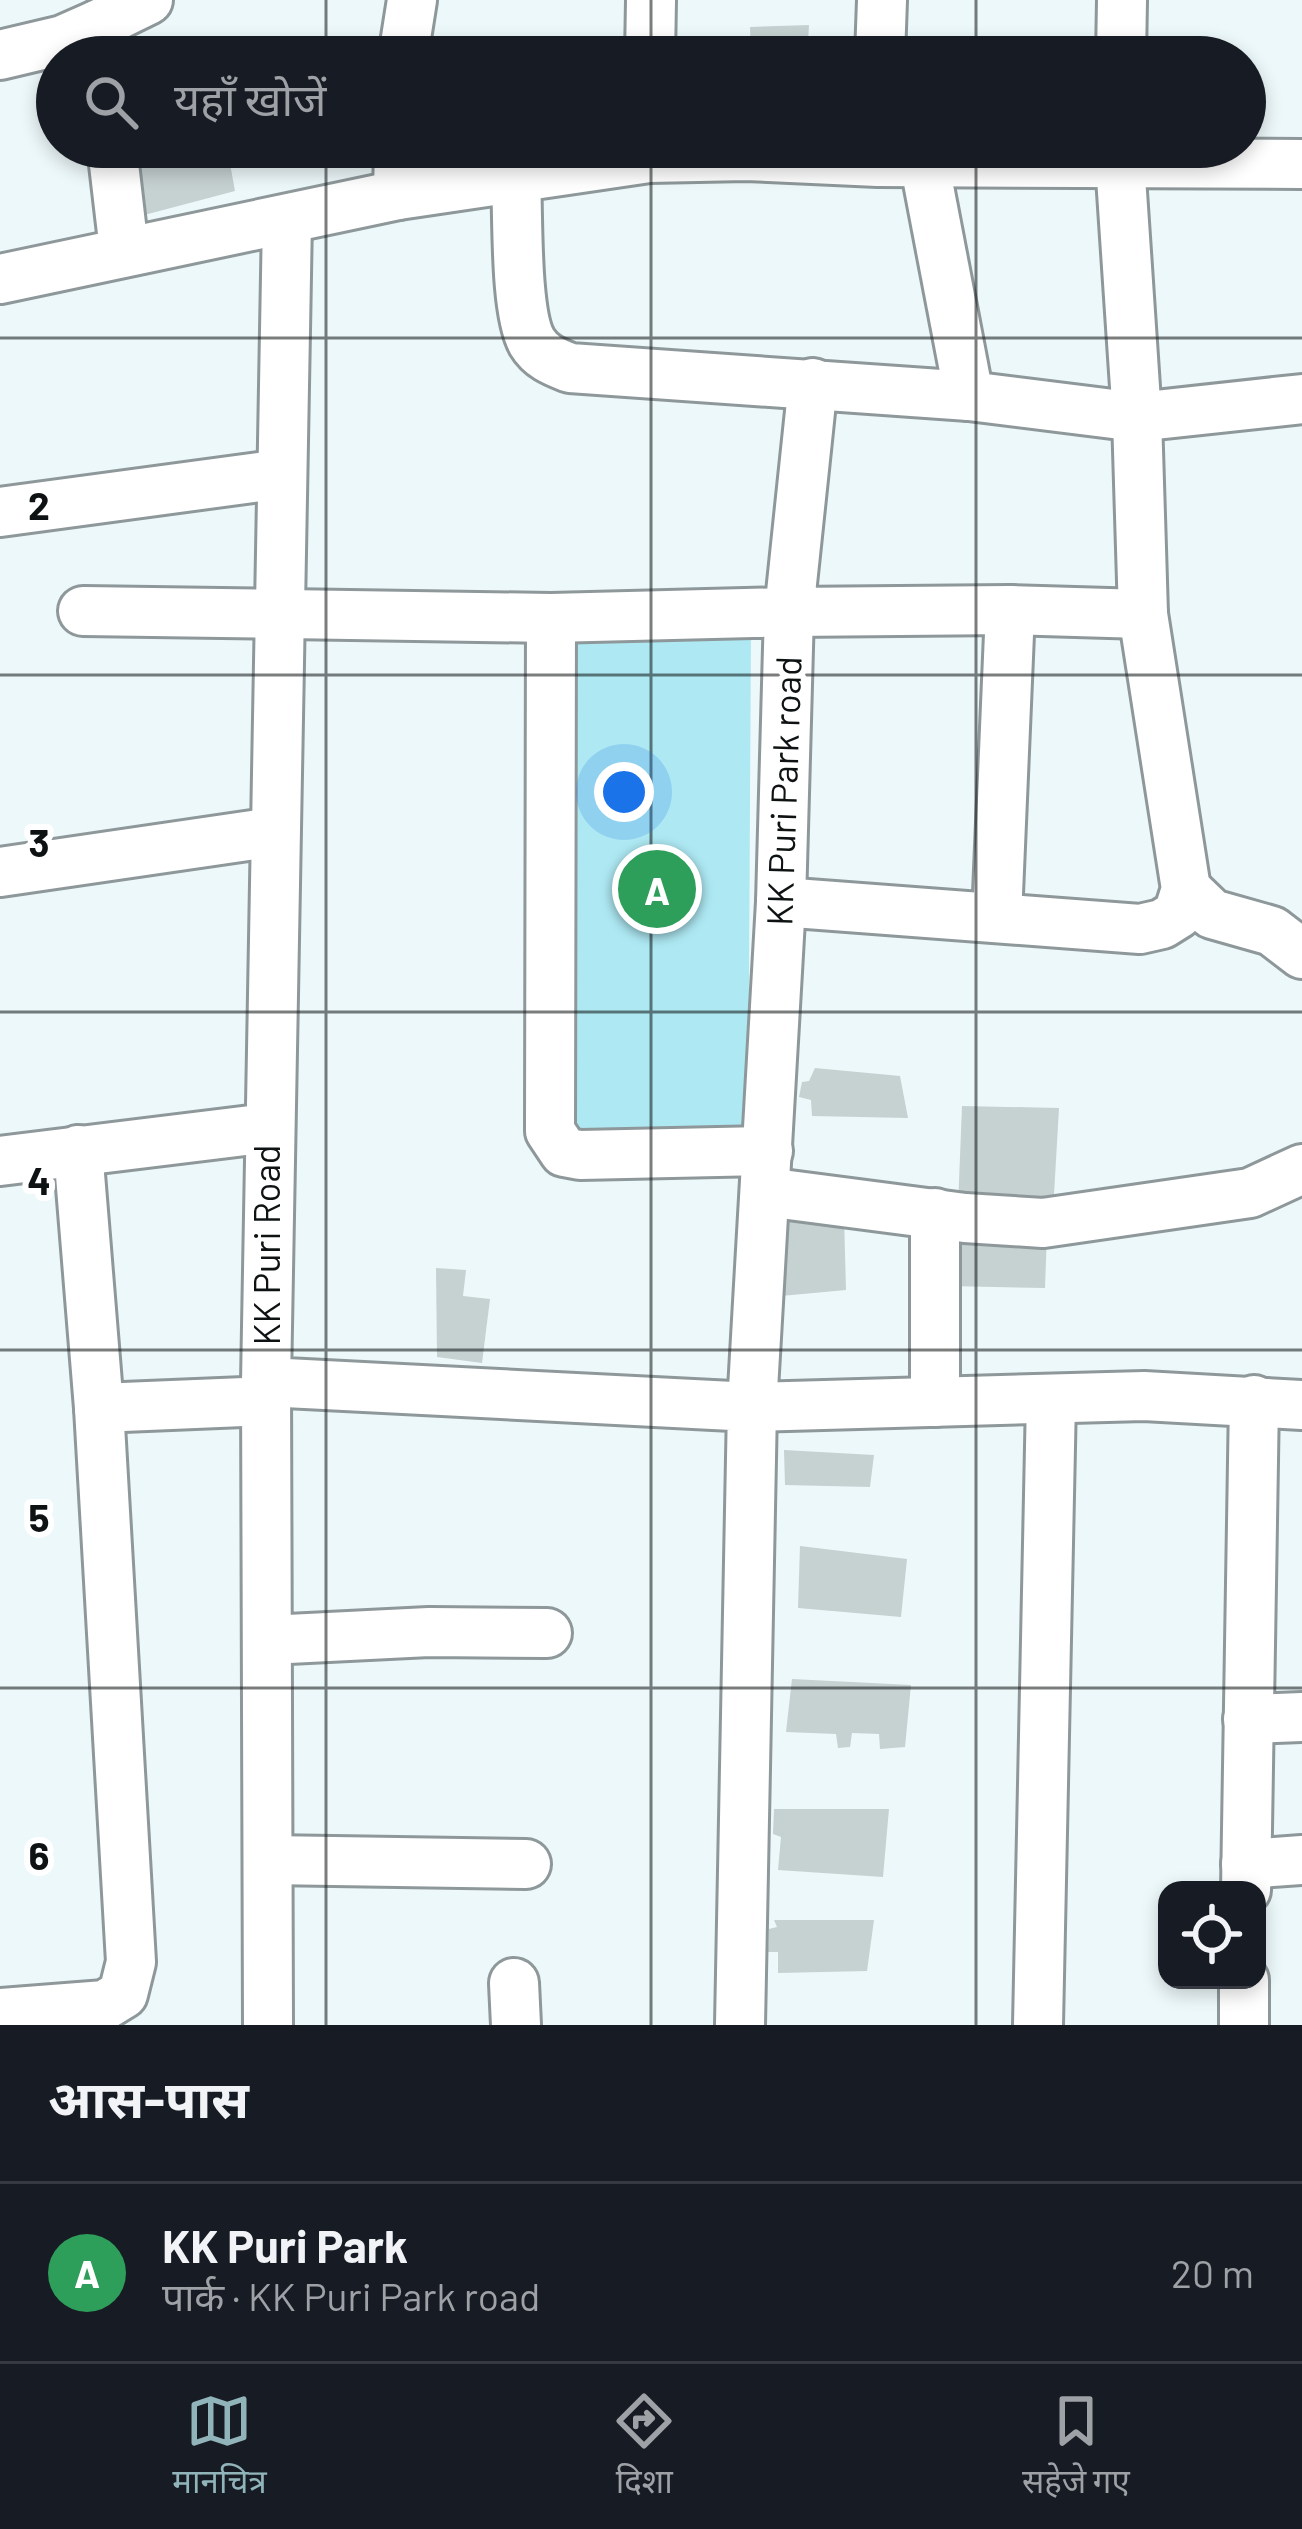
<!DOCTYPE html>
<html lang="hi">
<head>
<meta charset="utf-8">
<style>
  :root { --surface:#171b24; --page:#20242c; --text:#f1f3f6; --muted:#9ea1a6; --line:#363941; --accent:#91b4ba }
  body { margin:0; font-family:Barlow,"Noto Sans Devanagari",sans-serif; background:var(--page); color:var(--text) }
  .controls { position:absolute; right:36px; bottom:36px; display:grid; overflow:hidden; border-radius:24px; box-shadow:0 6px 18px #0003 }
  .controls button { width:108px; height:108px; display:grid; place-items:center; padding:0; border:0; border-bottom:3px solid var(--line); background:var(--surface); color:var(--text); font:60px sans-serif }
  .you { position:absolute; left:624px; top:792px; width:42px; height:42px; margin:-30px; border:9px solid #fff; border-radius:50%; background:#1a73e8; box-shadow:0 0 0 18px #1a73e833 }
  .badge { display:grid; place-items:center; width:78px; height:78px; border-radius:50%; background:var(--accent); color:#fff; font-size:39px; font-weight:700 }
  .pin { position:absolute; translate:-50% -50%; border:6px solid #fff; box-shadow:0 3px 12px #0006 }
  .list { margin:0; padding:0; list-style:none }
  h2 { display:flex; justify-content:space-between; align-items:center; height:156px; margin:0; padding:0 48px; font-size:51px }
  h2 small { font-size:39px; font-weight:400; color:var(--muted) }
  .list li { display:grid; grid-template-columns:78px 1fr auto; gap:36px; align-items:center; box-sizing:border-box; height:180px; padding:0 48px; border-top:3px solid var(--line) }
  .list b { display:block; font-size:45px; white-space:nowrap }
  .list p { margin:0; font-size:39px; white-space:nowrap; color:var(--muted) }
  .list em { font-size:39px; font-style:normal; color:var(--muted) }
  .icon { flex:none; width:66px; height:66px; fill:none; stroke:currentColor; stroke-width:2; stroke-linecap:round; stroke-linejoin:round }
  .map { position:relative; flex:none; width:1302px; height:2025px; overflow:hidden }
  .search { position:absolute; background:var(--surface); box-shadow:0 6px 18px #0003; left:36px; right:36px; top:36px; height:132px; display:flex; align-items:center; gap:30px; box-sizing:border-box; padding:0 42px; border-radius:66px; color:var(--muted); font-size:45px }
  .sheet { height:336px; background:var(--surface) }
  nav { display:flex; justify-content:space-around; align-items:center; box-sizing:border-box; height:168px; border-top:3px solid var(--line); background:var(--surface); font-size:33px; color:var(--muted) }
  nav a { display:grid; justify-items:center; gap:6px }
  nav .on { color:var(--accent) }
  .map>svg:first-child { display:block }
  .green { fill:#aee9f3 }
  .building { fill:#c6d1d2 }
  .lines { fill:none; stroke-linecap:round; stroke-linejoin:round }
  .minor-casing { stroke:#8e989a; stroke-width:54 }
  .minor { stroke:#fff; stroke-width:48 }
  .grid { fill:none; stroke:#0e1212; stroke-width:3; stroke-opacity:0.55 }
  .labels { text-anchor:middle; stroke-width:12; stroke-linejoin:round; paint-order:stroke }
  .street-label { font-size:36px; fill:#0e1212; stroke:#fff }
  .grid-label { font-size:39px; text-anchor:middle; font-weight:bold; fill:#0e1212; stroke:#fff; stroke-width:12; stroke-linejoin:round; paint-order:stroke }
</style>
</head>
<body>
<div class="map">
<svg width="1302" height="2025" viewBox="0 0 1302 2025">
  <rect width="100%" height="100%" fill="#edf8fa"/>
  <path class="green" d="M751,633l-3,519 -181,-17 8,-494z"/>
  <g class="building">
    <path d="M809,25l-2,32h-56l-1,-30z"/>
    <path d="M147,147h80l8,44 -102,27 -10,-65z"/>
    <path d="M413,147h72v9l-71,10z"/>
    <path d="M815,1068l85,8 8,42 -96,-2 -1,-16 -12,-3 3,-15 7,-1z"/>
    <path d="M962,1106l97,2 -6,104 -95,-5z"/>
    <path d="M844,1216l2,74 -65,6 -2,-79z"/>
    <path d="M947,1232l100,1 -2,55 -97,-2z"/>
    <path d="M436,1268l30,2 -3,26 27,3 -8,64 -45,-6z"/>
    <path d="M784,1450l90,5 -4,32 -85,-2z"/>
    <path d="M800,1546l107,13 -6,58 -103,-9z"/>
    <path d="M792,1679l119,6 -6,62 -25,2 -1,-15 -27,-1 -2,14 -12,1 -2,-14 -50,-2z"/>
    <path d="M774,1809h115l-6,68 -105,-7 3,-33 -8,-3z"/>
    <path d="M774,1920h100l-7,51 -89,2v-21h-10l1,-23 8,-2z"/>
  </g>
  <g class="lines">
    <defs>
      <g id="minor">
        <path d="M100,52l-3,-27 51,-25"/>
        <path d="M0,55l63,-15 34,-15"/>
        <path d="M403,57l9,-57"/>
        <path d="M650,57l1,-57"/>
        <path d="M880,57l2,-57"/>
        <path d="M1121,57l1,-57"/>
        <path d="M112,147l12,103"/>
        <path d="M924,161l45,235"/>
        <path d="M516,179c2,37 -1,134 16,163 9,15 23,20 38,26l399,28 168,21 165,-18"/>
        <path d="M398,195l1,-48"/>
        <path d="M287,220l-21,1162 486,25 -12,618"/>
        <path d="M0,279l398,-84 251,-37 97,-2 132,6 424,2"/>
        <path d="M813,383l-24,229 221,-2 133,4"/>
        <path d="M0,512l282,-38"/>
        <path d="M83,611l468,7 238,-6 -8,290 -29,505 392,-11 158,9"/>
        <path d="M551,618l-1,513 14,21 16,3 188,-4"/>
        <path d="M0,872l274,-40"/>
        <path d="M1186,889l26,25 60,17 30,23"/>
        <path d="M781,902l359,27 22,-5 16,-10 8,-25 -43,-275 -6,-197 -18,-270"/>
        <path d="M997,917l13,-307"/>
        <path d="M0,1161l268,-33"/>
        <path d="M766,1192l199,26 78,5 207,-30 52,-24"/>
        <path d="M935,1213v189"/>
        <path d="M266,1382l2,643"/>
        <path d="M99,1408l168,-7"/>
        <path d="M268,1640l161,-8 118,1"/>
        <path d="M1248,1719l54,-2"/>
        <path d="M269,1860l257,4"/>
        <path d="M1246,1864l56,-4"/>
        <path d="M1246,1890l8,-490"/>
        <path d="M514,1983l2,42"/>
        <path d="M0,2013l105,-8 18,-11 8,-32 -32,-554 -21,-258"/>
        <path d="M1038,2025l13,-626"/>
        <path d="M1244,2025v-45"/>
      </g>
    </defs>
    <use href="#minor" class="minor-casing"/>
    <use href="#minor" class="minor"/>
  </g>
  <path class="grid" d="M326,0v57M651,0v57M976,0v57M326,147v1878M651,147v1878M976,147v1878M0,338h1302M0,675h1302M0,1012h1302M0,1350h1302M0,1688h1302"/>
  <g class="labels">
    <g class="street-label">
      <text transform="translate(784 791) rotate(-88)" y="13">KK Puri Park road</text>
      <text transform="translate(267 1245) rotate(-90)" y="13">KK Puri Road</text>
    </g>
  </g>
  <g class="grid-label">
    <text x="39" y="520">2</text>
    <text x="39" y="857">3</text>
    <text x="39" y="1195">4</text>
    <text x="39" y="1532">5</text>
    <text x="39" y="1870">6</text>
  </g>
</svg>
<div class="controls">
<button><svg class="icon" aria-label="locate" viewBox="0 0 24 24"><circle cx="12" cy="12" r="6"/><path d="M12 2v4M12 18v4M2 12h4M18 12h4"/></svg></button>
</div>
<div class="you"></div>
<div class="pin badge" style="left:657px;top:889px;background:#2e9e5b">A</div>
<div class="search"><svg class="icon" aria-label="search" viewBox="0 0 24 24"><circle cx="10" cy="10" r="6"/><path d="M15 15l6 6"/></svg>यहाँ खोजें</div>
</div>
<section class="sheet">
<h2>आस-पास<small></small></h2>
<ul class="list">
<li><span class="badge" style="background:#2e9e5b">A</span><div><b>KK Puri Park</b><p>पार्क · KK Puri Park road</p></div><em>20 m</em></li>
</ul>
</section>
<nav>
<a class="on"><svg class="icon" aria-label="map" viewBox="0 0 24 24"><path d="M3 6l6-2 6 2 6-2v14l-6 2-6-2-6 2zM9 4v14M15 6v14"/></svg>मानचित्र</a>
<a><svg class="icon" aria-label="directions" viewBox="0 0 24 24"><path d="M12 3l9 9-9 9-9-9zM9 14v-3h6M13 9l2 2-2 2"/></svg>दिशा</a>
<a><svg class="icon" aria-label="saved" viewBox="0 0 24 24"><path d="M7 4h10v16l-5-4-5 4z"/></svg>सहेजे गए</a>
</nav>
</body>
</html>
